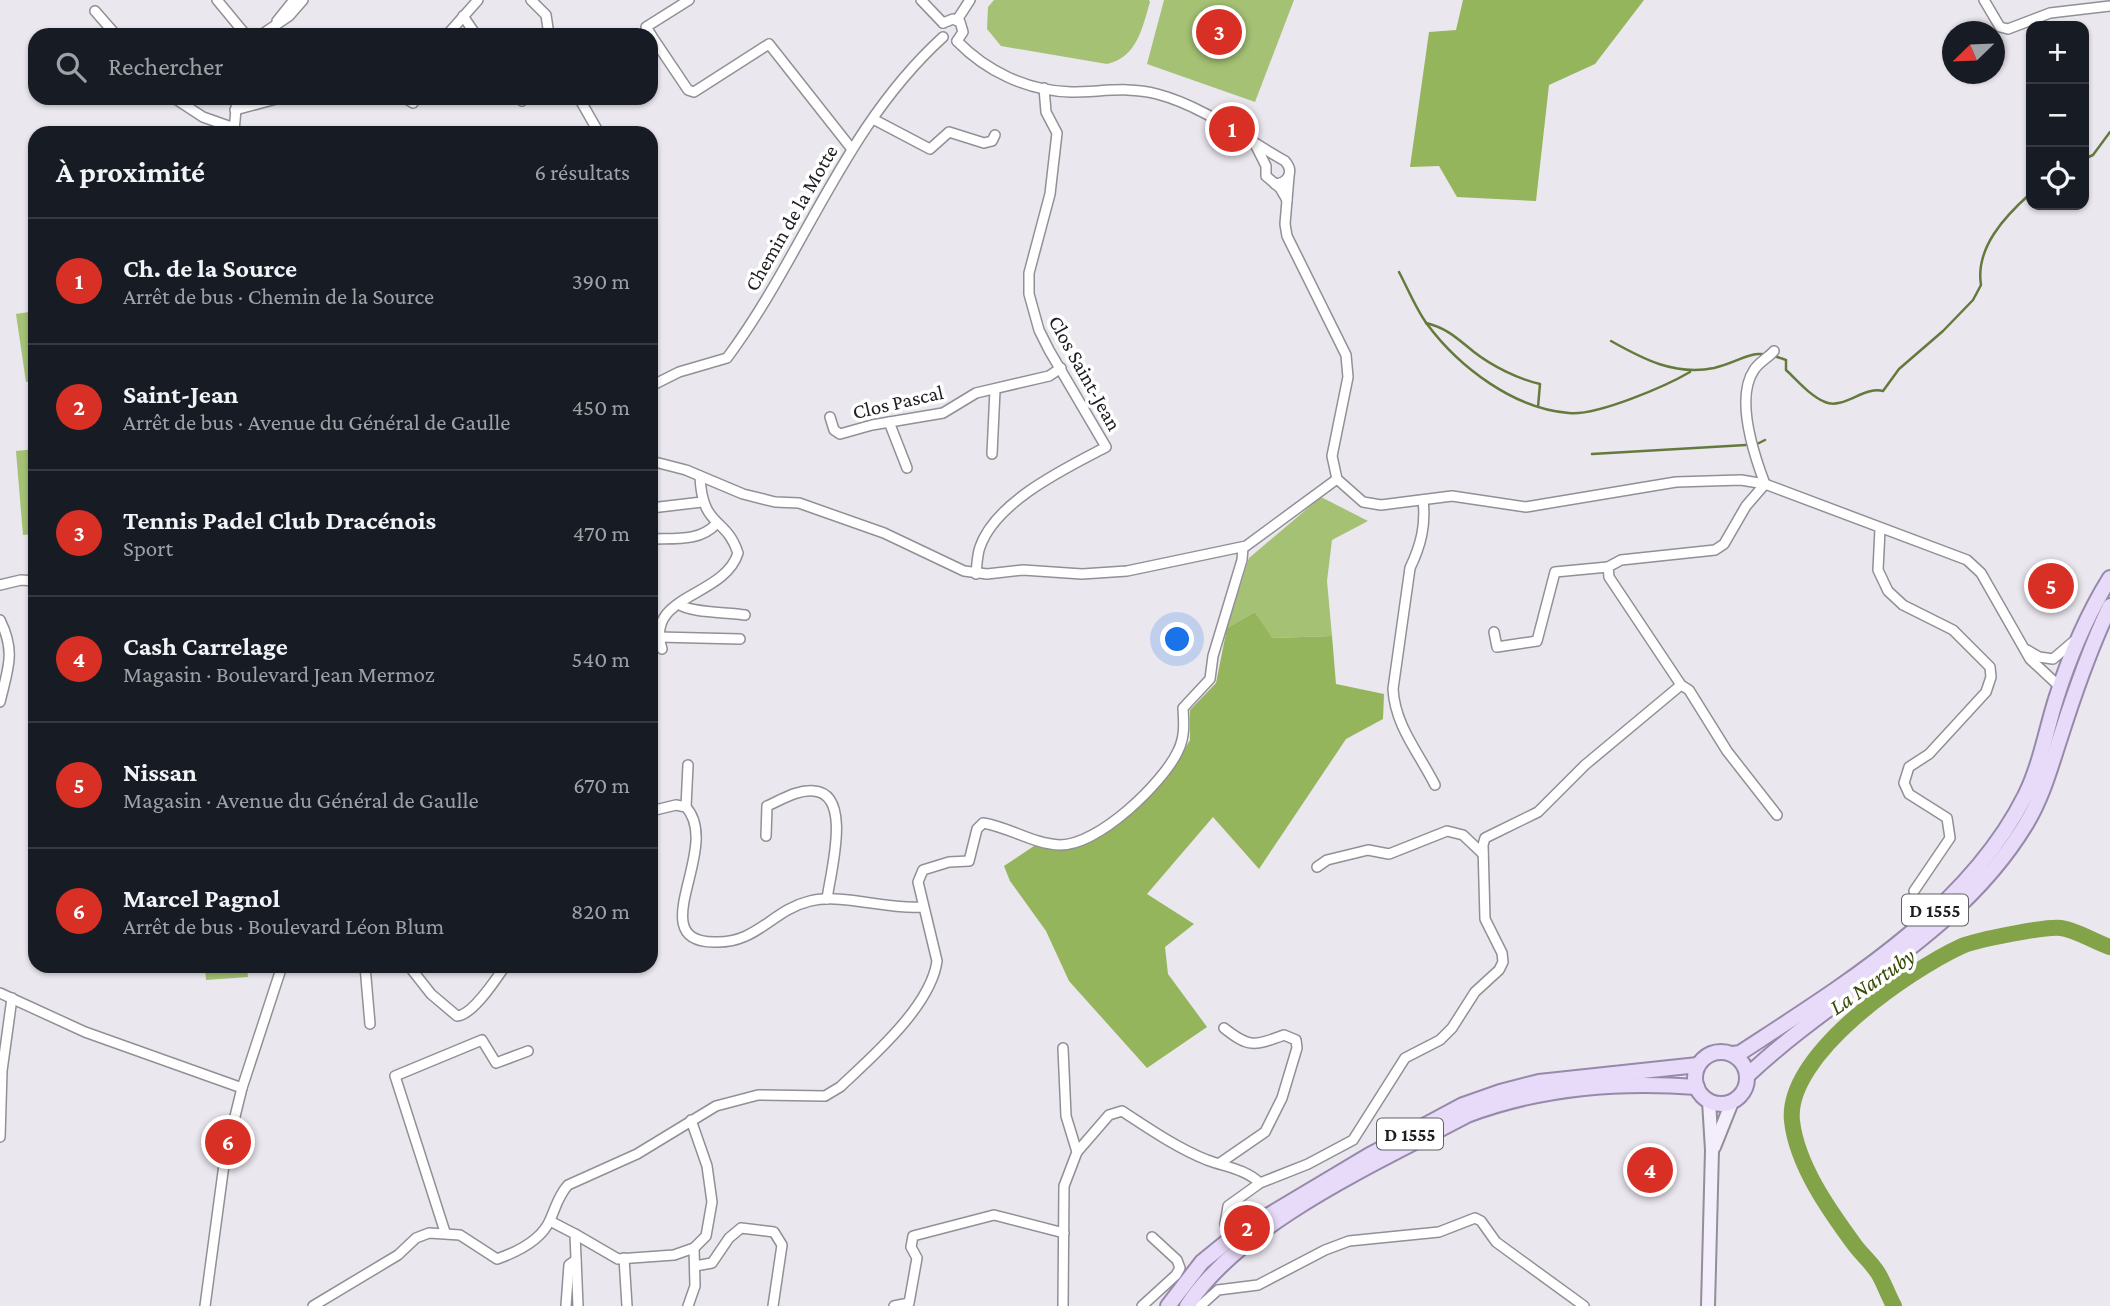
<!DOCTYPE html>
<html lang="fr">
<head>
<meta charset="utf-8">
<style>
  :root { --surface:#171b24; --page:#20242c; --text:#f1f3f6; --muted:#9ea1a6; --line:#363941; --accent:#d93025 }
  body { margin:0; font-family:"Crimson Pro",serif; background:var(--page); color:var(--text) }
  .controls { position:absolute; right:21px; top:21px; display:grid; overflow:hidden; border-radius:14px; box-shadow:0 2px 5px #0004 }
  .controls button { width:63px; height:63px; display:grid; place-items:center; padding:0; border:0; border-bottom:2px solid var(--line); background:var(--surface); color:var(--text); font:35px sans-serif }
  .compass { position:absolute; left:1942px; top:21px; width:63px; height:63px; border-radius:50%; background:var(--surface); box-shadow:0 2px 5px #0004; rotate:247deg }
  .you { position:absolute; left:1178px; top:640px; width:24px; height:24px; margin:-18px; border:5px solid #fff; border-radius:50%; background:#1a73e8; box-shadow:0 0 0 10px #1a73e833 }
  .badge { display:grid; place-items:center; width:46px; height:46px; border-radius:50%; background:var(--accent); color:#fff; font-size:23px; font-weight:700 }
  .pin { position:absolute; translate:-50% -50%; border:4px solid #fff; box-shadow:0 2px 7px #0006 }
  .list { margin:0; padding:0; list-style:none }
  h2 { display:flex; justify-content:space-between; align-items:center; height:91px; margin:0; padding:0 28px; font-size:30px }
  h2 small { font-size:23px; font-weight:400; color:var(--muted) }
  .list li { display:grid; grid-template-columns:46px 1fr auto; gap:21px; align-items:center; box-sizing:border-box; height:126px; padding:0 28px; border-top:2px solid var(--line) }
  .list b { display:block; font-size:26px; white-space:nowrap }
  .list p { margin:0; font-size:23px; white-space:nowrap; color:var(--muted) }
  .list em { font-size:23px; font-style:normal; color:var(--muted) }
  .icon { flex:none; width:38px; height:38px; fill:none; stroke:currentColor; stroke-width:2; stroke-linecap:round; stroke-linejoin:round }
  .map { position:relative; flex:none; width:2110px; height:1306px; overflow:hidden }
  .search { position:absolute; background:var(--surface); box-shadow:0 2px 5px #0004; left:28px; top:28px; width:630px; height:77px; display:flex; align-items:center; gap:18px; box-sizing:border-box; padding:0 24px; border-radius:21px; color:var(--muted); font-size:26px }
  .panel { position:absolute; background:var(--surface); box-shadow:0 2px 5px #0004; left:28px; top:126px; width:630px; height:847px; border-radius:21px }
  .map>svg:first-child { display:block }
  .green { fill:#a4c174 }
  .forest { fill:#94b55b }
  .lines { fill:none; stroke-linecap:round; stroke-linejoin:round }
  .stream { stroke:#647a3c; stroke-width:2.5 }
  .river { stroke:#83a349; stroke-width:16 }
  .minor-casing { stroke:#928f96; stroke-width:12 }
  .secondary-casing { stroke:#928f96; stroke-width:16 }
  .primary-casing { stroke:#9789aa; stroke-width:18 }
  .minor { stroke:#fff; stroke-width:9 }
  .secondary { stroke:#f3edfc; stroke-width:12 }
  .primary { stroke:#e8dbfa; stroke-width:14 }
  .labels { text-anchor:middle; stroke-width:7; stroke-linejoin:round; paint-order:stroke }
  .shield { fill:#fff; stroke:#616062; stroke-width:2 }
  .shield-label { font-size:19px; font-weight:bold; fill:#1d1c1e }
  .street-label { font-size:21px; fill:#1d1c1e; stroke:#fff }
  .water-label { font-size:23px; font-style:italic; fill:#364a06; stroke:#fff }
</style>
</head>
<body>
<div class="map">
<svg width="2110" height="1306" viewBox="0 0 2110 1306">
  <rect width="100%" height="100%" fill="#eae7ee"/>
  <g class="green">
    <path d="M994,0h155l1,2c-8,27 -13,55 -43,62l-106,-18 -14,-17 1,-22z"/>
    <path d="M1164,0h130l-39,102 -108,-38z"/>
    <path d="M35,311v69l-9,2 -10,-68z"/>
    <path d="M35,449v85l-12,1 -7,-84z"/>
    <path d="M1321,497l47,24 -36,19 -5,41 5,55 -61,2 -16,-26 -28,16 22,-70z"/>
    <path d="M205,966h42l1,11 -42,3z"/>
  </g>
  <g class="forest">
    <path d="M1463,0h181l-49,64 -46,21 -13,116 -79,-4 -18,-31 -29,1 19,-135 27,-2z"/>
    <path d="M1255,612l17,26 60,-2 4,48 48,10 -1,25 -37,20 -87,130 -46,-52 -66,77 47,30 -29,23 3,27 39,53 -60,41 -78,-87 -23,-50 -36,-50 -6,-15 33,-22 31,3 58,-31 46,-45 18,-31v-30l26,-27 11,-55z"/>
  </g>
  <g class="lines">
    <g class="stream">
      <path d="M2084,159l9,-4 17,-23"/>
      <path d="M1399,272c9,17 17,37 28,52 32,43 87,85 142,89 28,3 97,-27 121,-41"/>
      <path d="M1426,323c21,5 32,16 48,29 18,14 44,27 66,32l-2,23"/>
      <path d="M1611,341c32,18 64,35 103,27 33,-8 36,-22 72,-8v10c11,10 24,26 39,32 18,8 39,-16 58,-11l16,-22 44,-38 30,-31 8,-15c-6,-37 24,-69 50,-92"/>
      <path d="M1755,445l10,-5"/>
      <path d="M1592,454l154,-9"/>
    </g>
    <path class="river" d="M1894,1306c-6,-11 -10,-23 -16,-33 -7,-11 -17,-19 -24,-29 -25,-34 -57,-79 -62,-123 -7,-66 116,-150 170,-175 15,-6 83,-20 99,-18 16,2 33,14 49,19"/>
    <defs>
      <g id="minor">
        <path d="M217,0l29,35"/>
        <path d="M531,0l15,15 3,20"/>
        <path d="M921,0l22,23"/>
        <path d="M1984,0l16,27 8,2 42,-16 60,-7"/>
        <path d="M95,11l21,24"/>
        <path d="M463,16l13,19"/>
        <path d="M957,20l13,-20"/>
        <path d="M277,21l17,-21"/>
        <path d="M943,23l10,-4 7,3 3,10 -6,9"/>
        <path d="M261,35l28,-19 14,-16"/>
        <path d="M447,35l31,-35"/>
        <path d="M651,35l37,55 6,2 75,-48 82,104"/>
        <path d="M651,35l-5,-8 43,-27"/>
        <path d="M957,41c29,30 70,50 114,51 30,0 57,-6 86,2 46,12 87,44 128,67 9,10 4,22 -10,23"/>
        <path d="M174,98l29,19 31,11"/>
        <path d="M405,98l8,5"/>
        <path d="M520,98l2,3"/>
        <path d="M579,98l20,35"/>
        <path d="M235,110l45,-12"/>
        <path d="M873,119l57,30 19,-17 35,11 8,-2 3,-6"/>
        <path d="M234,131l3,-33"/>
        <path d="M1256,146l10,20v10l14,12 7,12"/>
        <path d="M1289,176l-4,48 2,12 59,119 2,22 -16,79 5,23 26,23 18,3 71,-9 74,11 150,-25 65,-2 24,4 202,76 14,13 49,86 30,28"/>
        <path d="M651,386l28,-14 48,-14c78,-105 116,-230 216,-321"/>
        <path d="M830,417l4,13 6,4 32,-9 71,-12 33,-20 73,-17 12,-8"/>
        <path d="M889,422l18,46"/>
        <path d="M992,454l3,-64"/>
        <path d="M651,461l35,9 57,24 32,8 24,1 85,30 80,38 23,3 36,-4 59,4 45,-3 119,-25 91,-67"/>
        <path d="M1765,484c-11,-29 -30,-86 -11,-114 5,-8 14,-12 20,-19"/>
        <path d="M1423,500c3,25 -2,45 -13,68l-17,121c2,37 26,64 42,96"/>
        <path d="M651,508l51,-6"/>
        <path d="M1880,529l-2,41 10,21 15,14 50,25 37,37 1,10 -5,15 -57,62 -20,13 -5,16 5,11 38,24 3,20 -36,53"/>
        <path d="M651,539c22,-1 49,3 65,-15"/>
        <path d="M976,574c1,-9 1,-19 4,-27 16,-46 86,-79 126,-100l-57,-97 -10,-20 -10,-36v-21l21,-79 7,-61 -11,-21 -2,-24"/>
        <path d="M0,585l21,-5 14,1"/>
        <path d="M679,604c10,9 49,8 66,11"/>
        <path d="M0,620c16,32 8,48 0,82"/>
        <path d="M1494,632l3,15 40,-6 18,-69 53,-5"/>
        <path d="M658,637l82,2"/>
        <path d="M662,649c-18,-55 62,-51 76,-96 -12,-37 -36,-24 -38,-77"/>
        <path d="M2027,650l12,7 14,2 21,-18"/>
        <path d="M1681,685l8,5 38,61 50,64"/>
        <path d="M686,807l2,-42"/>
        <path d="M651,811l25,-6 10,2c37,41 -45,134 28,135 43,2 58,-32 96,-41 33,-8 77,9 112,6"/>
        <path d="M766,836l1,-30c14,-6 31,-17 47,-15 39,3 16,83 13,108"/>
        <path d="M1317,867l10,-7 41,-10 21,4 58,-23 16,4 20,19"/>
        <path d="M365,966l5,58"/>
        <path d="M409,966l22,28 26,22c16,-1 39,-37 48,-50"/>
        <path d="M0,993l85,39 157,56"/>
        <path d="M0,1137l2,-66 10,-73"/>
        <path d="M1077,1152l32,-37 13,-4c26,17 55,37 85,49 19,7 38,9 53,23"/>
        <path d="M1220,1163l45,-31 17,-34 15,-50 -1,-8 -12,-5c-30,11 -35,13 -60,-7"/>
        <path d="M550,1221l25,13 3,72"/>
        <path d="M445,1232l-50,-156 87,-36 14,23 32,-12"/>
        <path d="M575,1234l43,25 56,-4 20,-7 12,-12 6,-34 -5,-36 -16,-46"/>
        <path d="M1234,1236l-9,-12 3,-18 32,-23 48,-19 45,-24 52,-82 35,-18 12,-12 23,-36 24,-22 4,-8 -1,-9 -17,-34 -2,-74 2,-7 53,-26 47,-47 96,-80 -72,-108 -1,-10 13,-7 94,-10 9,-6 22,-38 19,-22"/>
        <path d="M624,1258l3,48"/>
        <path d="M695,1266l17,-3 17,-25 12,-10 33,4 8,13 -9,61"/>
        <path d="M205,1306l20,-149 17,-69 40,-122"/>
        <path d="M313,1306l85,-51 18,-17 13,-5 31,2 37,24c20,-7 44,-18 53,-39 6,-13 8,-24 18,-35l69,-31 79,-48 42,-11 67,1 15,-9c32,-30 91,-81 97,-126l-19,-79 5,-12 26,-8 20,-1 8,-32 6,-6c26,4 50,21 77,22 39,0 103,-62 118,-94 7,-14 6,-28 5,-43l27,-29 3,-23 29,-96 1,-13"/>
        <path d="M566,1306l3,-41 7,-5"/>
        <path d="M688,1306l7,-20 -1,-38"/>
        <path d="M894,1306l15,-3 8,-45 -6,-11 2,-11 81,-21 70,18"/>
        <path d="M1063,1306l1,-120 13,-34 -11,-36 -3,-68"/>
        <path d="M1142,1306l34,-31 4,-7 -3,-8 -25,-23"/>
        <path d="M1200,1306l18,-16 40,-5 67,-35 24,-9 90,-9 36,-14 6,3 15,21 88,64"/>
      </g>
      <g id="secondary">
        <path d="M1714,1147l18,-45"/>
        <path d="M1708,1306l4,-156 -3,-49"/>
      </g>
      <g id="primary">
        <circle cx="1721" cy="1078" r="26"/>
        <path d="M1733,1054l7,-1c104,-68 228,-143 285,-257 15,-30 21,-65 31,-97 13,-41 31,-84 54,-121"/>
        <path d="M1748,1075c91,-86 211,-140 278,-251 17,-28 25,-59 35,-89 14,-44 29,-87 49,-129"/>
        <path d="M1168,1306l34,-44 32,-26 134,-80 95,-51 37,-13 39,-10 159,-17"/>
        <path d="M1187,1306c55,-84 192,-144 280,-191 74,-28 151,-34 230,-28"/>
      </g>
    </defs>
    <use href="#minor" class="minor-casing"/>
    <use href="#secondary" class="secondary-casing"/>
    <use href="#primary" class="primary-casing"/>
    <use href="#minor" class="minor"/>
    <use href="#secondary" class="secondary"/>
    <use href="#primary" class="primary"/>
  </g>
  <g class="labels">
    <g class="shield">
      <rect x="1902" y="894.5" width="66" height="31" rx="5"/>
      <rect x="1377" y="1118.5" width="66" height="31" rx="5"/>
    </g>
    <g class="shield-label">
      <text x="1935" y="917">D 1555</text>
      <text x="1410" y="1141">D 1555</text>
    </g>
    <g class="street-label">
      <text transform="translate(791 218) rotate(-60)" y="7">Chemin de la Motte</text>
      <text transform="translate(1085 373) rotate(61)" y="7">Clos Saint-Jean</text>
      <text transform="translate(898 402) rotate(-13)" y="7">Clos Pascal</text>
    </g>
    <g class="water-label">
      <text transform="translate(1872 981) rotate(-35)" y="8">La Nartuby</text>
    </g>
  </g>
</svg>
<div class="controls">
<button>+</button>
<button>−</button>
<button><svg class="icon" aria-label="locate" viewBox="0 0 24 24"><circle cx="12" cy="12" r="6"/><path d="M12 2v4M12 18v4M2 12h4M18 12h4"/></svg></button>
</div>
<svg class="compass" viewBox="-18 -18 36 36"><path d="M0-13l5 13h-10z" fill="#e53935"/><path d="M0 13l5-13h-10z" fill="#9ea1a6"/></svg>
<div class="you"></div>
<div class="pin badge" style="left:1232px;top:129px">1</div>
<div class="pin badge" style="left:1247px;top:1228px">2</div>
<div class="pin badge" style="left:1219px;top:32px">3</div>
<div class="pin badge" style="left:1650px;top:1170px">4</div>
<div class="pin badge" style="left:2051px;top:586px">5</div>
<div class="pin badge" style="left:228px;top:1142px">6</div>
<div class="search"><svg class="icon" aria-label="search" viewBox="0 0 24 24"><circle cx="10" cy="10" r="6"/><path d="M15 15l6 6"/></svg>Rechercher</div>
<section class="panel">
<h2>À proximité<small>6 résultats</small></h2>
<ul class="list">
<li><span class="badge">1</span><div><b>Ch. de la Source</b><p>Arrêt de bus · Chemin de la Source</p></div><em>390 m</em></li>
<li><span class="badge">2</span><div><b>Saint-Jean</b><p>Arrêt de bus · Avenue du Général de Gaulle</p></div><em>450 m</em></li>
<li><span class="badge">3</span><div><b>Tennis Padel Club Dracénois</b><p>Sport</p></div><em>470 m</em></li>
<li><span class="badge">4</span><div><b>Cash Carrelage</b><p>Magasin · Boulevard Jean Mermoz</p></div><em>540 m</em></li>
<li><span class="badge">5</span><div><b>Nissan</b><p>Magasin · Avenue du Général de Gaulle</p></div><em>670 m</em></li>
<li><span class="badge">6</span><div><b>Marcel Pagnol</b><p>Arrêt de bus · Boulevard Léon Blum</p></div><em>820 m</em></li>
</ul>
</section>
</div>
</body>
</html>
